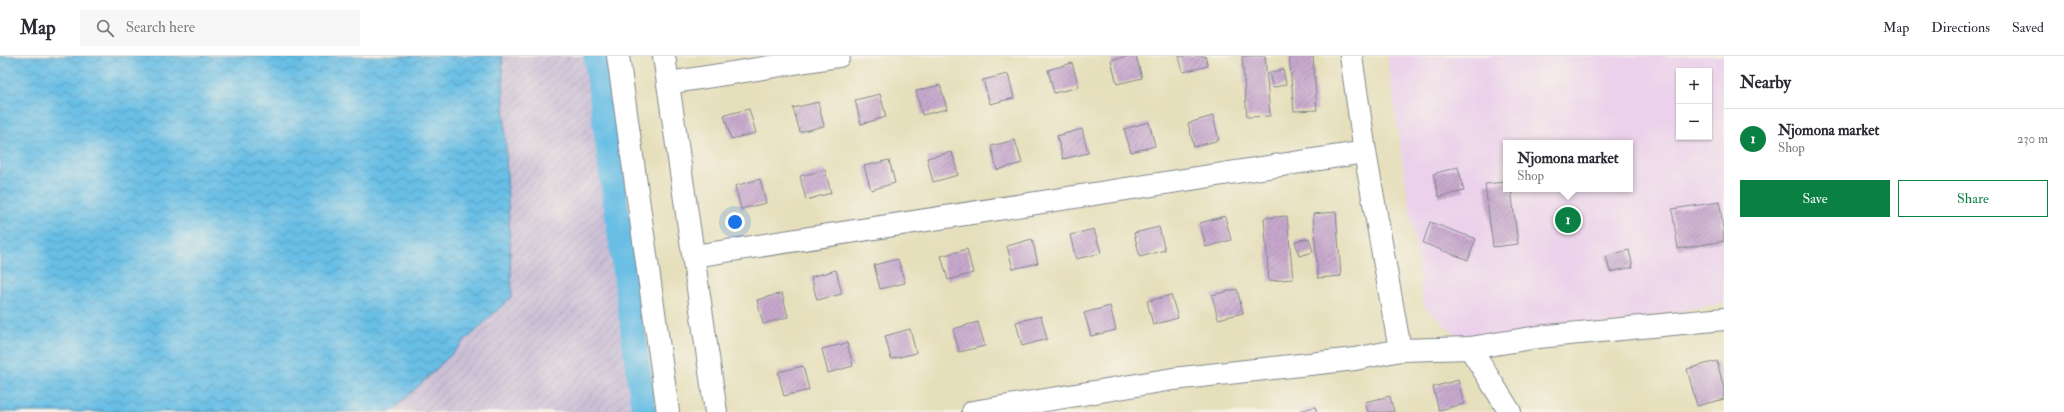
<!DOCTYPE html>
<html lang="en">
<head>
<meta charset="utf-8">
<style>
  :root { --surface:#fff; --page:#f7f7f7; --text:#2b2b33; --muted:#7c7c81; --line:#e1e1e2; --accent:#0b8043 }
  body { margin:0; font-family:"IM FELL Double Pica",serif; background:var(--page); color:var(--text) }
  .controls { position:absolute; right:12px; top:12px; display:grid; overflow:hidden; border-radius:0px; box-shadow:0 1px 3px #0004 }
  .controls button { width:36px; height:36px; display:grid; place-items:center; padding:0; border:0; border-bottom:1px solid var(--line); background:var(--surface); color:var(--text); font:20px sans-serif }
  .you { position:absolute; left:735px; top:166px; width:14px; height:14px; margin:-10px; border:3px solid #fff; border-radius:50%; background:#1a73e8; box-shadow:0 0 0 6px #1a73e833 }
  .badge { display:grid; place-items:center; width:26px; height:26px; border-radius:50%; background:var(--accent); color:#fff; font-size:13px; font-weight:700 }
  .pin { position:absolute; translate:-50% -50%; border:2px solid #fff; box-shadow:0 1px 4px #0006 }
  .popup { position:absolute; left:1503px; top:84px; width:130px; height:52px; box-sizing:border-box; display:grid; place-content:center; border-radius:0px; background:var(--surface); filter:drop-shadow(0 1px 3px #0005); font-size:13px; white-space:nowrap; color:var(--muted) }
  .popup b { font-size:15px; color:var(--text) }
  .popup::after { content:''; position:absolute; left:50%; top:100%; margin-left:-8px; border:8px solid transparent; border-top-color:var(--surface) }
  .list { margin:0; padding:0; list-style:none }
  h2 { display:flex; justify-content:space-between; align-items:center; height:52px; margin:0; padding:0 16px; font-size:17px }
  h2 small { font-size:13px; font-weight:400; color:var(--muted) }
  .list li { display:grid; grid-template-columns:26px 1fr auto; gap:12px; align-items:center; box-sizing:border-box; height:60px; padding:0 16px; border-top:1px solid var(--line) }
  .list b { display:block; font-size:15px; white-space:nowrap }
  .list p { margin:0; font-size:13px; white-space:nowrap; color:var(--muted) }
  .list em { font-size:13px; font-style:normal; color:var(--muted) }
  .actions { display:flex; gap:8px; padding:12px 16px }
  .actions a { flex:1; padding:9px 0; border:1px solid var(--accent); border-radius:0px; text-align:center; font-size:14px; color:var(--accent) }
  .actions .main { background:var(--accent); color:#fff }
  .icon { flex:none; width:22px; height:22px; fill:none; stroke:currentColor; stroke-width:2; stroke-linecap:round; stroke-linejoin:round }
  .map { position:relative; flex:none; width:1724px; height:356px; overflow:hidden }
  header { display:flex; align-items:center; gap:24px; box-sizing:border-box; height:56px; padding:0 20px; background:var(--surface); border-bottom:1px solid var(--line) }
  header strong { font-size:19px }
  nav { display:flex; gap:22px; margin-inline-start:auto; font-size:14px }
  .search { width:280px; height:36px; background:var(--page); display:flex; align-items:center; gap:10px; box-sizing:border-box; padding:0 14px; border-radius:0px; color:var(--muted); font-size:15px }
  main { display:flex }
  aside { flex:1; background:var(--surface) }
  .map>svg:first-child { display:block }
  .built { fill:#ebd1eb; fill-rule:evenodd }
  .industrial { fill:url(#industrial-furrows) }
  .water { fill:url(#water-waves); stroke:#4276a2 }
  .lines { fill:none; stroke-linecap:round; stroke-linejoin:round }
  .canal { stroke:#68bee5; stroke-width:25 }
  .building { fill:url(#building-hatch) }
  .minor-casing { stroke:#80878c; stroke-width:24 }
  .minor { stroke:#fff; stroke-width:22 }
</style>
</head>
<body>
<header>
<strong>Map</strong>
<div class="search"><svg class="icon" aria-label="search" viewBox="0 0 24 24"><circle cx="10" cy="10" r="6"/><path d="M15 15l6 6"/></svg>Search here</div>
<nav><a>Map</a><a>Directions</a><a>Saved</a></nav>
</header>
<main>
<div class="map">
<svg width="1724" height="356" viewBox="0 0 1724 356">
  <defs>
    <pattern id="industrial-furrows" width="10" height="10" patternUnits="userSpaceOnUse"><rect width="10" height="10" fill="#cbbfd5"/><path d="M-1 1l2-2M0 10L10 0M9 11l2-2" fill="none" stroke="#aea4b9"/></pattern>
    <pattern id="water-waves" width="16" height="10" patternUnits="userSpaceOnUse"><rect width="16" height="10" fill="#68bee5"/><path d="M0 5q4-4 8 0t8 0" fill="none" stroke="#559bbd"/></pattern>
    <pattern id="building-hatch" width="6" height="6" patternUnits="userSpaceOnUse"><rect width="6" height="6" fill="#c8a9cd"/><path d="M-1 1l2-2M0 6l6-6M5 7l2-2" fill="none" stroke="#a28aaa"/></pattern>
  </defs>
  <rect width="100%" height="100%" fill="#f7f3e8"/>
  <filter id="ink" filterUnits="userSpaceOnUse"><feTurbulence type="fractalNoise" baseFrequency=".025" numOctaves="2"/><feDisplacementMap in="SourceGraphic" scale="8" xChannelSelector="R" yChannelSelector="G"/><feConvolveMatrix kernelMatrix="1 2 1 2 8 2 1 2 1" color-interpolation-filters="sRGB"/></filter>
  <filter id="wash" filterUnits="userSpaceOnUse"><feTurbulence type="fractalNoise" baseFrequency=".012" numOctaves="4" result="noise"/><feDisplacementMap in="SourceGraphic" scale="16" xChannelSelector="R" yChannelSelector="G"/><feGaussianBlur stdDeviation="0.9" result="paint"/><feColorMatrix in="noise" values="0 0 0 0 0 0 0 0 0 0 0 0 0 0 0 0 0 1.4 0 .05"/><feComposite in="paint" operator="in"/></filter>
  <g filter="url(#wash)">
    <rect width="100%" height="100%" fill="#e6dfbb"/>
    <path class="built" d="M1387,0h337v247l-254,45 -46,-42zM1679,15h30v66h-30zM1506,87h124v46h-124z"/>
    <path class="industrial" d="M0,0h593l53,356h-646z"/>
    <path class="water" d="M0,0h502l10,240 -121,116h-391z"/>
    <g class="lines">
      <path class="canal" d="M596,0l48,356"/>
    </g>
    <g id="blocks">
      <g class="building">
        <path d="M1128,0h8l6,22 -25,6 -6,-24z"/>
        <path d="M1179,0h26l3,10 -25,6z"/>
        <path d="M1242,0h23l5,60 -23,1z"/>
        <path d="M1289,0h24l4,54 -23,1z"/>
        <path d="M1072,7l7,24 -25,6 -6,-23z"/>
        <path d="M1283,13l3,15 -13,4 -4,-15z"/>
        <path d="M1008,18l6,24 -24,6 -7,-24z"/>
        <path d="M940,29l7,24 -25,6 -6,-24z"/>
        <path d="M880,38l6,23 -25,7 -6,-24z"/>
        <path d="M818,46l6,24 -24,6 -7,-24z"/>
        <path d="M749,53l7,24 -25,6 -7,-24z"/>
        <path d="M1213,60l6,24 -25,7 -6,-24z"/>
        <path d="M1149,66l6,24 -24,6 -7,-23z"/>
        <path d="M1082,73l6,24 -25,6 -6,-23z"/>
        <path d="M1015,84l7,23 -25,7 -6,-24z"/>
        <path d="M952,96l6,23 -25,7 -6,-24z"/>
        <path d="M889,104l6,23 -24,7 -7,-24z"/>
        <path d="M1458,111l6,24 -25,6 -6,-23z"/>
        <path d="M825,114l6,23 -25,7 -6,-24z"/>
        <path d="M760,123l6,24 -25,6 -6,-23z"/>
        <path d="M1506,126v7h5l7,55 -25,3 -8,-63z"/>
        <path d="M1720,146l4,39 -46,8 -6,-40z"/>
        <path d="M1336,156l5,64 -23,2 -5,-64z"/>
        <path d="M1225,160l6,24 -25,7 -6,-24z"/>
        <path d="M1287,160l6,63 -24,2 -5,-63z"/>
        <path d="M1430,166l46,17 -8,21 -45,-17z"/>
        <path d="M1159,171l6,23 -25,7 -6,-24z"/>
        <path d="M1094,173l7,24 -25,6 -6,-24z"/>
        <path d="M1309,182l4,14 -14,4 -4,-15z"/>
        <path d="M1032,183l6,24 -25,6 -6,-23z"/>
        <path d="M967,193l6,24 -25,7 -7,-24z"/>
        <path d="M1629,194l4,17 -23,5 -4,-16z"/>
        <path d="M898,203l7,24 -25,6 -6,-24z"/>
        <path d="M836,214l6,24 -25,6 -6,-23z"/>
        <path d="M1237,233l6,24 -25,6 -6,-24z"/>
        <path d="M782,237l6,24 -25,7 -6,-24z"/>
        <path d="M1171,239l7,23 -25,7 -6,-24z"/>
        <path d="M1110,250l6,24 -25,6 -7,-23z"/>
        <path d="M1041,260l6,23 -25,7 -6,-24z"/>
        <path d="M978,266l7,24 -26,6 -6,-23z"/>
        <path d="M910,273l6,24 -25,6 -6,-23z"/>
        <path d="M847,287l6,23 -25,7 -6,-24z"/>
        <path d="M1717,305l7,28v10l-27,7 -10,-37z"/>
        <path d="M803,310l6,24 -25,6 -6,-24z"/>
        <path d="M1458,324l6,24 -25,6 -6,-23z"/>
        <path d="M1390,340l4,16h-26l-3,-10z"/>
        <path d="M1315,351l2,5h-18v-1z"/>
      </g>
    </g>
  </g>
  <g filter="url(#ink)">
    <use href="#blocks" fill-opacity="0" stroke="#80878c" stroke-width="1"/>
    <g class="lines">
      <defs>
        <g id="minor">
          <path d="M618,0l50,356"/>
          <path d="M664,0l52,356"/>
          <path d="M1351,0l14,96 35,198"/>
          <path d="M668,27l171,-27"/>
          <path d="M694,200l671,-104"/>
          <path d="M1470,292l40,64"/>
          <path d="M973,356l200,-33 182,-20 45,-9 70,-2 68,-11 186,-18"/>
        </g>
      </defs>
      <use href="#minor" class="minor-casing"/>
      <use href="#minor" class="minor"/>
    </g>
  </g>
</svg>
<div class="controls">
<button>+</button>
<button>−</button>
</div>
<div class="you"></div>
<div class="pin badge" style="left:1568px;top:164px">1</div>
<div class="popup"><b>Njomona market</b>Shop</div>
</div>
<aside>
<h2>Nearby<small></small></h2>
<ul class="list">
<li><span class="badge">1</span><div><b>Njomona market</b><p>Shop</p></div><em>230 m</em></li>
</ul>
<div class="actions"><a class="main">Save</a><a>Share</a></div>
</aside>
</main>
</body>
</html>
